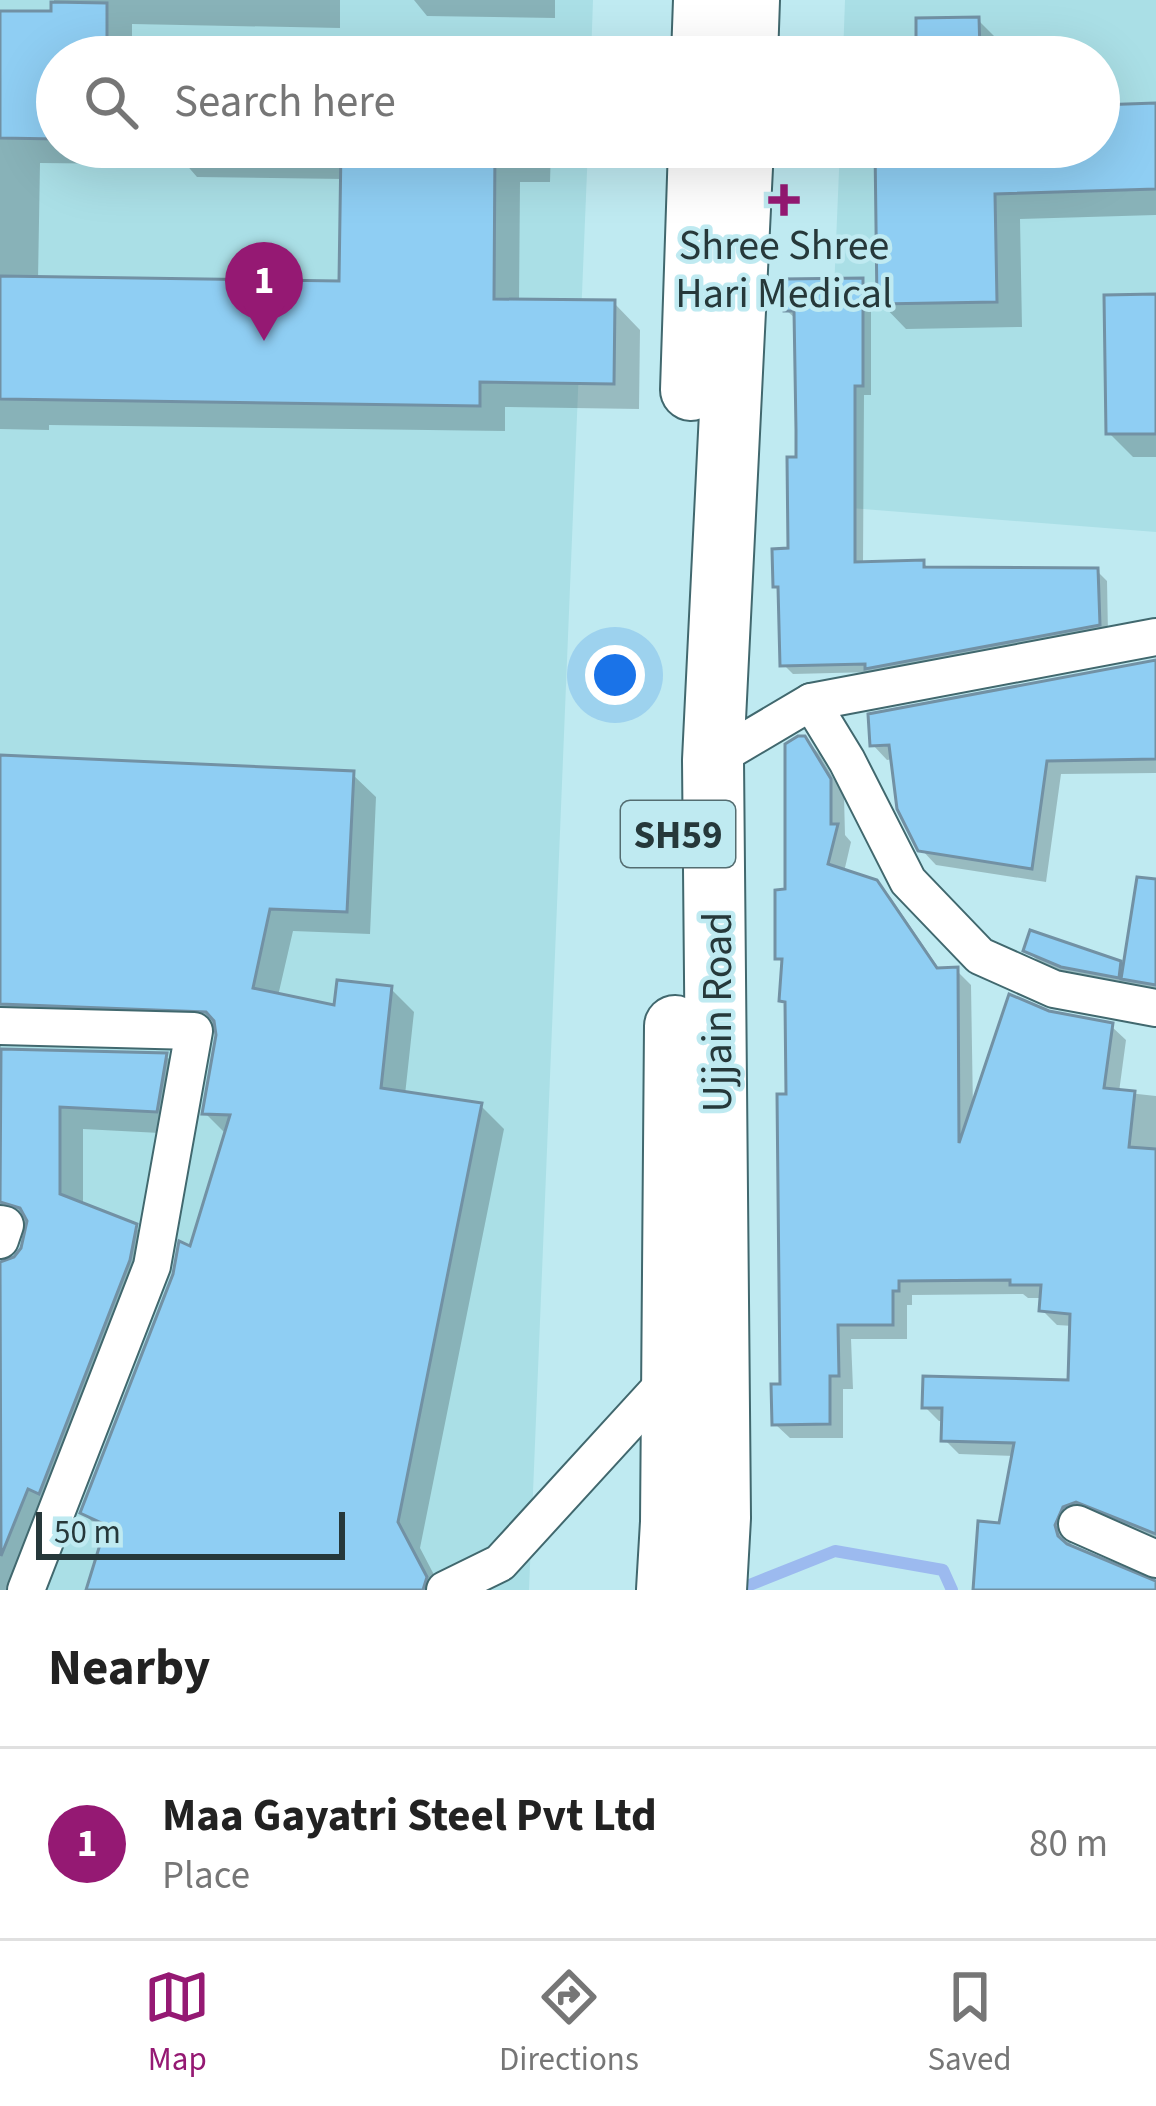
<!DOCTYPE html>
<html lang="en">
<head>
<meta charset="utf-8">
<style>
  :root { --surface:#fff; --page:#f2f2f2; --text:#222; --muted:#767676; --line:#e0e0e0; --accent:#951973 }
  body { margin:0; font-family:"Source Sans 3",sans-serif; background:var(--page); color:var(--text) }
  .scale { position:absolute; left:36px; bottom:30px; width:309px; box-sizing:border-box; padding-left:12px; border:6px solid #26383a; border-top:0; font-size:33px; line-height:42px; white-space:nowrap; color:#26383a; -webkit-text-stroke:9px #bfeaf1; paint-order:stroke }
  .you { position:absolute; left:615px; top:675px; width:42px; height:42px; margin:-30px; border:9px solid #fff; border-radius:50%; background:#1a73e8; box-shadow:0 0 0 18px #1a73e833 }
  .badge { display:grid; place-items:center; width:78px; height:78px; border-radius:50%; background:var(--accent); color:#fff; font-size:39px; font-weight:700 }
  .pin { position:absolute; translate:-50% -99px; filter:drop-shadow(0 3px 6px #0008) }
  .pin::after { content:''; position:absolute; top:63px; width:42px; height:36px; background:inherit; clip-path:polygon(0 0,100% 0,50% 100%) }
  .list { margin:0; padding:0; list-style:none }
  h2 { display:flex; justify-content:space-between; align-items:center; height:156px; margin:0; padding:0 48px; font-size:51px }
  h2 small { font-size:39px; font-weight:400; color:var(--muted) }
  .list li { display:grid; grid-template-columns:78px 1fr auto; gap:36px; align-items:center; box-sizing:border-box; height:192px; padding:0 48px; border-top:3px solid var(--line) }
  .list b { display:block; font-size:45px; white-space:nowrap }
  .list p { margin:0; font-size:39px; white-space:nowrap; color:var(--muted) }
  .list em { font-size:39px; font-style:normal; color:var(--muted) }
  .icon { flex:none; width:66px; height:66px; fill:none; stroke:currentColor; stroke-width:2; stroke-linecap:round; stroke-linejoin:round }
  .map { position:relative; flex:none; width:1156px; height:1590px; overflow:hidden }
  .search { position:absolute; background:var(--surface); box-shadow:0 12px 48px #0002; left:36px; right:36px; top:36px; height:132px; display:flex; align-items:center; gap:30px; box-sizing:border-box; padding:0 42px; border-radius:66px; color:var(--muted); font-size:45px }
  .sheet { height:348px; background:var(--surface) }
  nav { display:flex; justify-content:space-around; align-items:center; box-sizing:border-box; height:168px; border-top:3px solid var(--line); background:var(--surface); font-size:33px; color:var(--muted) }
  nav a { display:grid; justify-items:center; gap:6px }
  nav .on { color:var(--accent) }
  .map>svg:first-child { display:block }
  .built { fill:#aadfe6 }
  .shadow { fill:#0003 }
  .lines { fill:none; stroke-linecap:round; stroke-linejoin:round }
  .stream { stroke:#9cbaef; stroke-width:12 }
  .building { fill:#8fcef3; stroke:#7291a4; stroke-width:3 }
  .minor-casing { stroke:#41686e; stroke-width:40 }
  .primary-casing { stroke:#41686e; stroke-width:64 }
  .minor { stroke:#fff; stroke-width:36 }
  .primary { stroke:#fff; stroke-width:60 }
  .poi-dot { fill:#951973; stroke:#bfeaf1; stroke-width:4.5 }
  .labels { text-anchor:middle; stroke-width:9; stroke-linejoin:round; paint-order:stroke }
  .shield { fill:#bfeaf1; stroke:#546d71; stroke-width:3 }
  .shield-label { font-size:39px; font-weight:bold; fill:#26383a }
  .poi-label { font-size:42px; fill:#26383a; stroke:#bfeaf1 }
  .street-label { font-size:42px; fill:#26383a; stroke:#bfeaf1 }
</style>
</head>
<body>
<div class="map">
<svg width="1156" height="1590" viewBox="0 0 1156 1590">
  <rect width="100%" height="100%" fill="#bfeaf1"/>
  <g class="built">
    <path d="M0,0h593l-2,57h-534v90h531l-59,1443h-529z"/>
    <path d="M845,0h311v532l-331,-26 15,-359h259v-90h-256z"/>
  </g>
  <g class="shadow">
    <path d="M54,0h286v28l-208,-4v33h-75v90h74l-1,17 -90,-1 -2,117 304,4 2,-105 -147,-2 -26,-30h380l-1,35h-30l-1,120 95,1 26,27 -1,79 -134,-2v24l-456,-6v5l-49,-1v-415h54z"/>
    <path d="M414,0h141v18l-128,-2z"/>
    <path d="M978,20l26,26v11h-84l-1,-36z"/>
    <path d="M1156,106v109l-136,4 2,108 -116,2 -26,-27 -2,-155h221v-39z"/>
    <path d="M861,281l10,9v105h-7l-1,170 60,-2 7,7 167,1 10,10 1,53 -235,38 -80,2 -10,-10 -2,-73 -5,-5 15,-35 7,-91 -1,-140 -11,-10z"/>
    <path d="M1156,297v160h-23l-24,-24z"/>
    <path d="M1156,660v113l-95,1 -15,108 -110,-17 -15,-16 -27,-90 -7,1 -14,-15z"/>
    <path d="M805,739l14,15 25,42 1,39 6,7 -7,30 31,11 16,15 49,72h16l15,15 2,125 75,-96 63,12 15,14 -7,52 37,4v444l-86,-8 1,17 85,33v8h-179l24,-64 13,-70 -55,-2 -15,-15 1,-18h-6l-14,-14 146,-24 2,-57 -16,-1 -15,-15 1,-12h-15l-5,-4 -111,1v10h-5v34h-56l2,50h-10v49h-53l-15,-14 8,-37 6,-290 -1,-91 -6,-6 3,-35 -7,-7z"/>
    <path d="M0,758l352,16 24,23 -6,137 -77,-3 -15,65 59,13 54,-20 23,23 -9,83 76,11 23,23 -84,419 22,42h-353l17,-55 -23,-22 109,-263 35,-115 -22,-22 14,-82 -205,-3 -11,11 -3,11z"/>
    <path d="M1156,941v55l-77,-15 -37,-16 -15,-15 93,13 6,6z"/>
    <path d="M0,1051l166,5 23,23 -10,55 -96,-5v77l52,21 23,24 -139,339h-19v-119l25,-53 5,-22 -30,-1v-131l18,-6 12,-31 -12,-3 -18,21z"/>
  </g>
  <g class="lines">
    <path class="stream" d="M737,1590l98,-39 108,19 9,20"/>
  </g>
  <g class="building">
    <path d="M51,2l56,1v54h-50v82l-57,-1v-127h51z"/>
    <path d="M979,17l1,35 -64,2v-36z"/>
    <path d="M1156,103v86l-161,5 2,108 -120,2 -2,-157h224v-42z"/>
    <path d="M341,147h154l-1,152 121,1 -1,84 -134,-2v24l-480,-7v-123l339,5z"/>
    <path d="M863,278v108h-8v176l69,-2v7l174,1 2,57 -235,44v-5l-85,2 -2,-79h-5l-1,-38 16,-1 -1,-91h9v-27l-2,-119h-10l-1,-32z"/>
    <path d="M1156,294v140h-50l-2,-139z"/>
    <path d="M1156,660v99l-109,2 -15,108 -114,-18 -21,-42 -8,-64 -19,1 -2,-32z"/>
    <path d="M798,736h7l26,43v45h7l-10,40 49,16 60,88 21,-1 1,176 50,-149 40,17 64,12 -9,65 31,3 -6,56 27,2v385l-80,-32 -13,5 -8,18 3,11 9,8 89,37v9h-183l5,-69 21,2 15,-80 -73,-2 1,-33h-20l1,-32 145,4 2,-66 -31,-3 2,-26h-31v-5l-111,1v10h-6v34h-55l1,51h-9v48l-58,1 -1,-41h9l-3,-290h9l-1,-92 -6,-1 3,-42h-7v-69l10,-1v-145z"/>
    <path d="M0,755l354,16 -7,141 -77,-3 -17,79 81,17 3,-25 55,6 -11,102 101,15 -84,419 29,55 -4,13h-337l20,-65 -26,-12 93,-239 6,-33 11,5 40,-131 -28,-1 14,-79 -2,-14 -8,-9 -206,-8z"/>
    <path d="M1137,877l19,2v106l-35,-6z"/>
    <path d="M1030,930l91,31 -2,17 -58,-11 -38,-16z"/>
    <path d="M1,1049l166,4 -10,59 -97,-5v87l77,30 -7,36 -91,234 -11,-5 -27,67 -1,-294 14,-5 7,-9 6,-27 -7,-13 -20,-6z"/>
  </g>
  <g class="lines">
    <defs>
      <g id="minor">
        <path d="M811,702l36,59 61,120 72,75 74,33 102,19"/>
        <path d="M713,760l98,-58 345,-65"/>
        <path d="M0,1026l194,5 -42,235 -126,324"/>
        <path d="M0,1224l5,1 -5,15"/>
        <path d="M1077,1524l79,35"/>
        <path d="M445,1590l55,-27 161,-176 11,-4"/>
      </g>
      <g id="primary">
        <path d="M702,57l2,-57"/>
        <path d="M747,57l2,-57"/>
        <path d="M691,390l8,-243"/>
        <path d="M667,1590l4,-68 4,-496"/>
        <path d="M716,1590l4,-72 -7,-758 30,-613"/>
      </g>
    </defs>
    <use href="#minor" class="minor-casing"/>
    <use href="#primary" class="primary-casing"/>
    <use href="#minor" class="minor"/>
    <use href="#primary" class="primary"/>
  </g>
  <path class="poi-dot" d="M778 182h12v12h12v12h-12v12h-12v-12h-12v-12h12z"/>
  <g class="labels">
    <rect class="shield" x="621" y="801" width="114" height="66" rx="9"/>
    <g class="shield-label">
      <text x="678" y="848">SH59</text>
    </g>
    <g class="poi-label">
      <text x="784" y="259">Shree Shree<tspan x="784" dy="48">Hari Medical</tspan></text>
    </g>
    <g class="street-label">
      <text transform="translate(716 1012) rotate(-90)" y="15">Ujjain Road</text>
    </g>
  </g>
</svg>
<div class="scale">50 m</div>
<div class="you"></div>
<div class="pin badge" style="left:264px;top:341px">1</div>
<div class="search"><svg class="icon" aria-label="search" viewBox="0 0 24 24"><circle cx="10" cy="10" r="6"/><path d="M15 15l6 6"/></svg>Search here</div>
</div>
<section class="sheet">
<h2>Nearby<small></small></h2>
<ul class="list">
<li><span class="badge">1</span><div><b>Maa Gayatri Steel Pvt Ltd</b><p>Place</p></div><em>80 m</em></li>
</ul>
</section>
<nav>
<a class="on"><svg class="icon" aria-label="map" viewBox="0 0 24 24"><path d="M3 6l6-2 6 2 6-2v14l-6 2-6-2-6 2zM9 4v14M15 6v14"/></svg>Map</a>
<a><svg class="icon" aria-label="directions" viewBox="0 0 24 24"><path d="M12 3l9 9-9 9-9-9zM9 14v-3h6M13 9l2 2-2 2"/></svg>Directions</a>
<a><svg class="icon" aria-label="saved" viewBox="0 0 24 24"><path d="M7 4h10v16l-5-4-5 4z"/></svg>Saved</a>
</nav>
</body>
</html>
